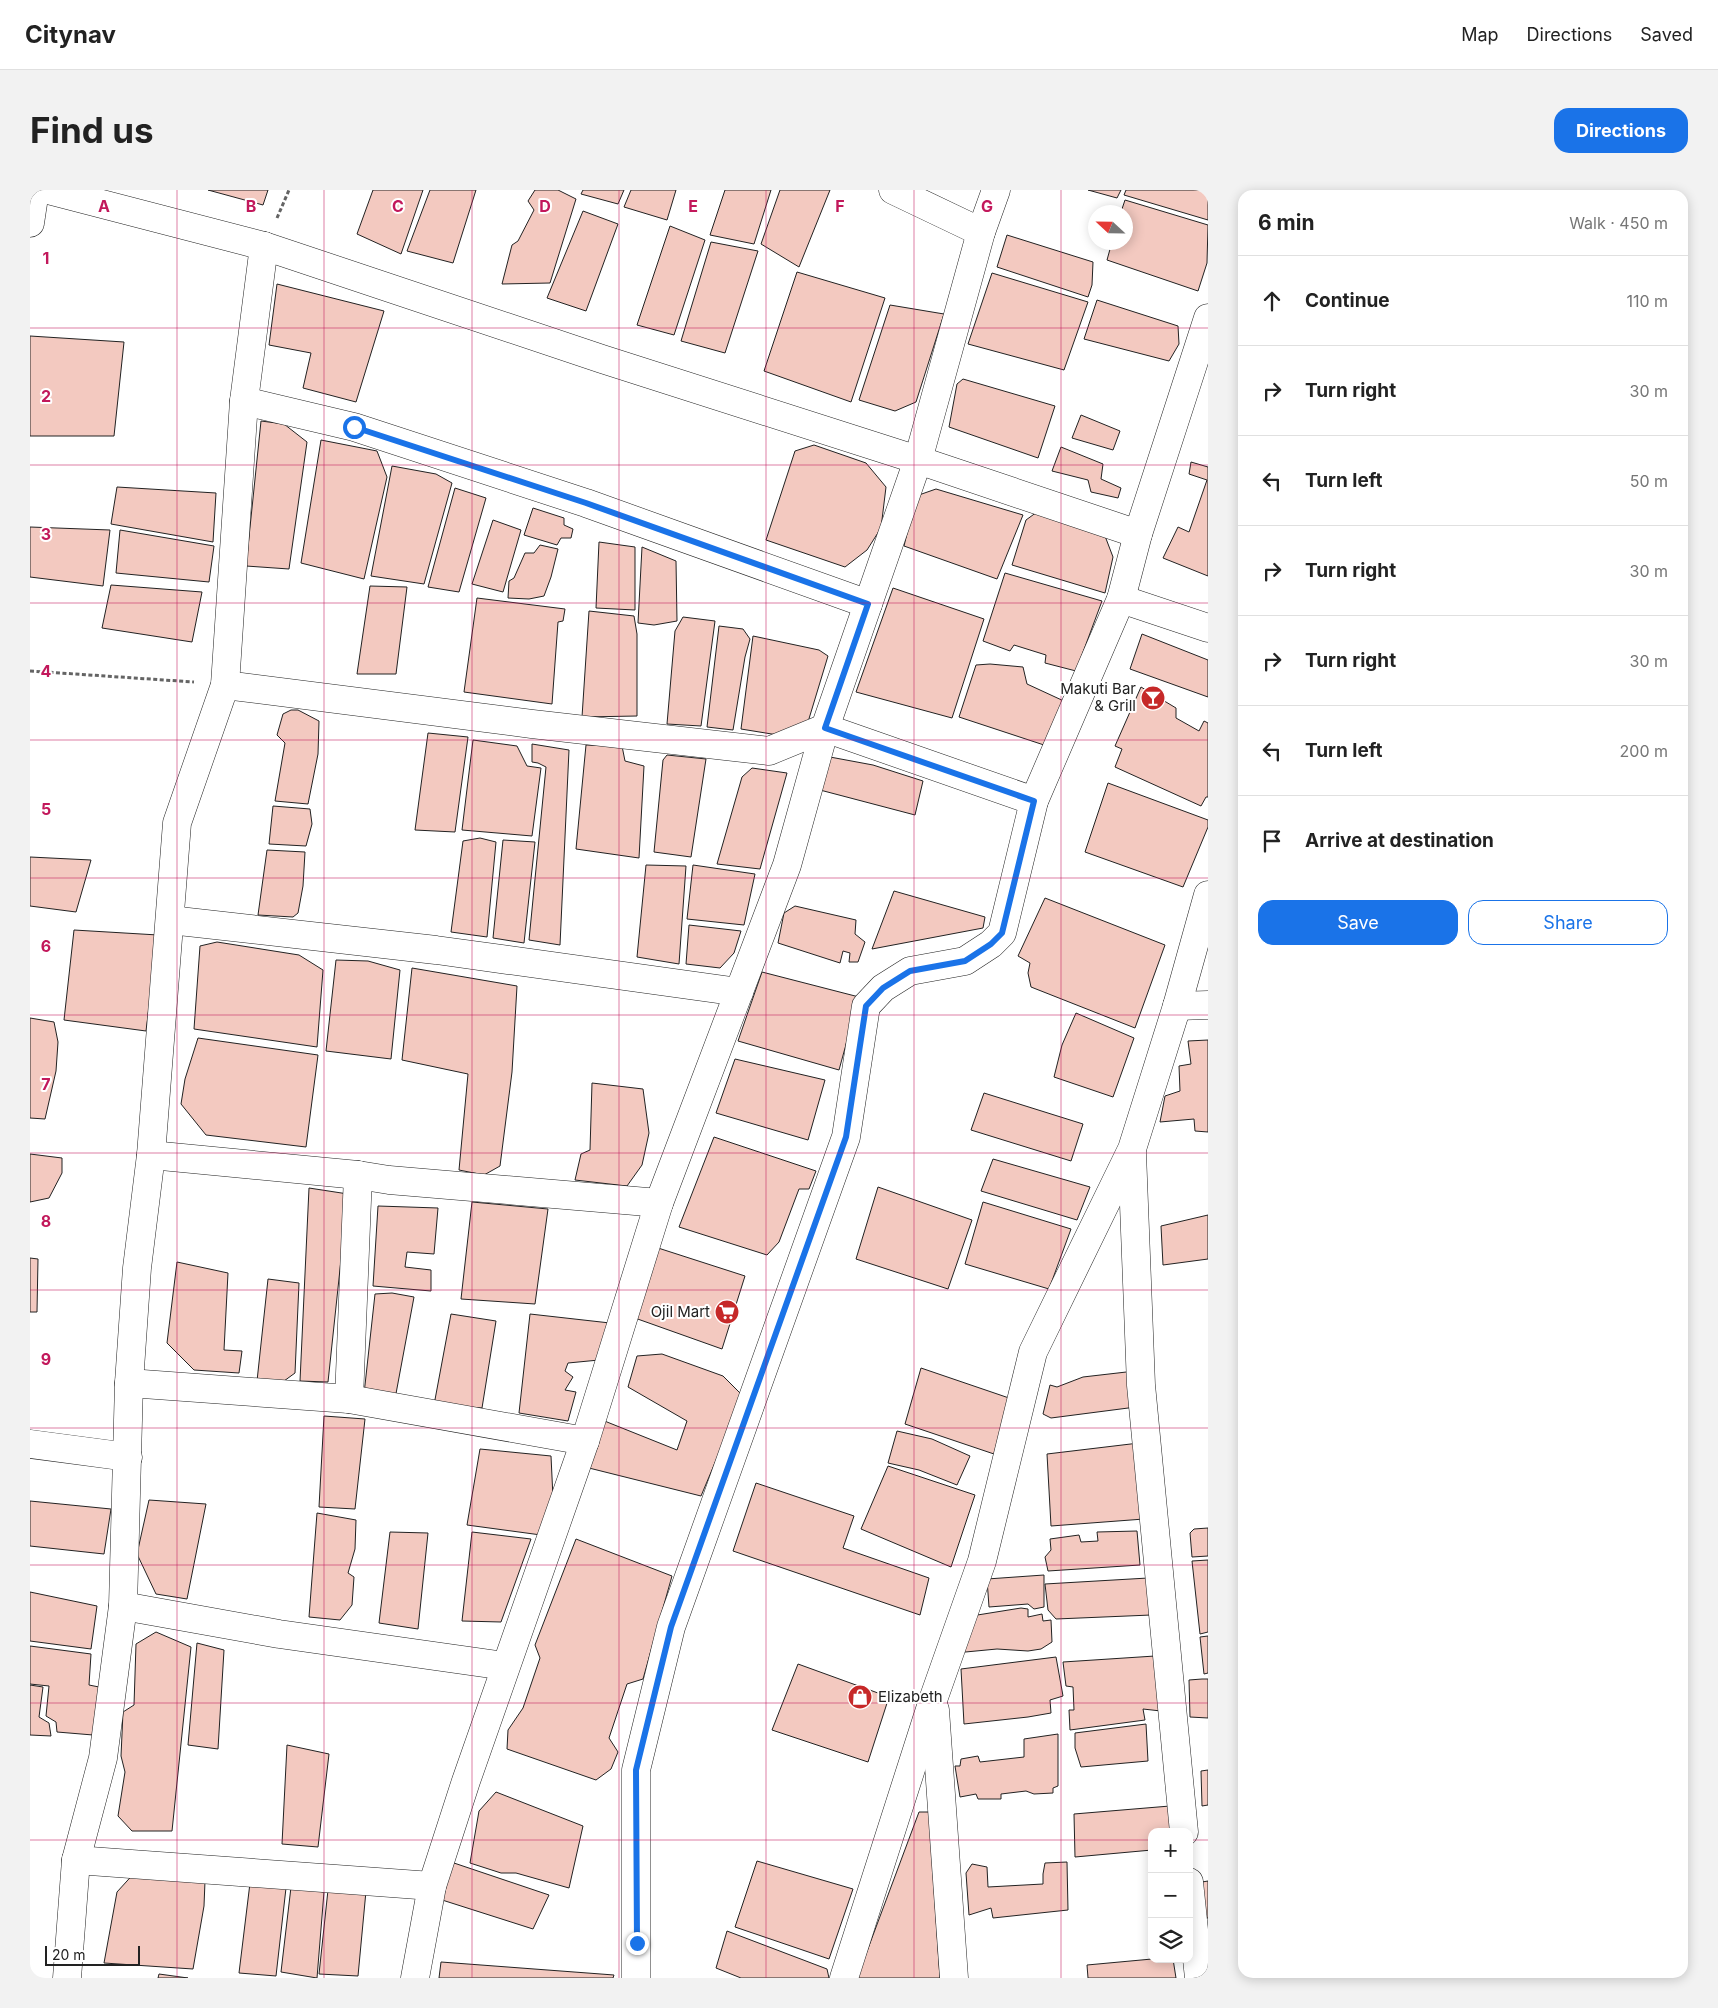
<!DOCTYPE html>
<html lang="en">
<head>
<meta charset="utf-8">
<style>
  :root { --surface:#fff; --page:#f2f2f2; --text:#222; --muted:#767676; --line:#e0e0e0; --accent:#1a73e8 }
  body { margin:0; font-family:Inter,sans-serif; background:var(--page); color:var(--text) }
  .controls { position:absolute; right:15px; bottom:15px; display:grid; overflow:hidden; border-radius:10px; box-shadow:0 2px 12px #0003 }
  .controls button { width:45px; height:45px; display:grid; place-items:center; padding:0; border:0; border-bottom:1px solid var(--line); background:var(--surface); color:var(--text); font:25px sans-serif }
  .compass { position:absolute; left:1058px; top:15px; width:45px; height:45px; border-radius:50%; background:var(--surface); box-shadow:0 2px 12px #0003; rotate:292deg }
  .scale { position:absolute; left:15px; bottom:12px; width:95px; box-sizing:border-box; padding-left:5px; border:2px solid #222; border-top:0; font-size:14px; line-height:18px; white-space:nowrap; color:#222; -webkit-text-stroke:4px #fff; paint-order:stroke }
  .stop { position:absolute; width:15px; height:15px; margin:-11px; border:4px solid #1a73e8; border-radius:50%; background:#fff }
  .stop.end { background:#1a73e8; border-color:#fff; box-shadow:0 1px 5px #0008 }
  .list { margin:0; padding:0; list-style:none }
  h2 { display:flex; justify-content:space-between; align-items:center; height:65px; margin:0; padding:0 20px; font-size:21px }
  h2 small { font-size:16px; font-weight:400; color:var(--muted) }
  .list li { display:grid; grid-template-columns:32px 1fr auto; gap:15px; align-items:center; box-sizing:border-box; height:90px; padding:0 20px; border-top:1px solid var(--line) }
  .list b { display:block; font-size:19px; white-space:nowrap }
  .list em { font-size:16px; font-style:normal; color:var(--muted) }
  .actions { display:flex; gap:10px; padding:15px 20px }
  .actions a { flex:1; padding:11px 0; border:1px solid var(--accent); border-radius:15px; text-align:center; font-size:18px; color:var(--accent) }
  .actions .main { background:var(--accent); color:#fff }
  .icon { flex:none; width:28px; height:28px; fill:none; stroke:currentColor; stroke-width:2; stroke-linecap:round; stroke-linejoin:round }
  .map { position:relative; flex:none; width:1178px; height:1788px; overflow:hidden; border-radius:15px }
  header { display:flex; align-items:center; gap:30px; box-sizing:border-box; height:70px; padding:0 25px; background:var(--surface); border-bottom:1px solid var(--line) }
  header strong { font-size:24px }
  nav { display:flex; gap:28px; margin-inline-start:auto; font-size:18px }
  .intro { display:flex; align-items:center; justify-content:space-between; box-sizing:border-box; height:120px; padding:0 30px }
  h1 { margin:0; font-size:35px }
  .button { padding:12px 22px; border-radius:15px; background:var(--accent); color:#fff; font-size:18px; font-weight:700 }
  main { display:flex; gap:30px; padding:0 30px }
  aside { flex:1; background:var(--surface); border-radius:15px; box-shadow:0 2px 12px #0003 }
  .map>svg:first-child { display:block }
  .building { fill:#f3c9c0; stroke:#222 }
  .lines { fill:none; stroke-linecap:round; stroke-linejoin:round }
  .minor-casing { stroke:#222; stroke-width:29 }
  .path { stroke:#646464; stroke-width:3; stroke-dasharray:4 2.5; stroke-linecap:butt }
  .minor { stroke:#fff; stroke-width:28 }
  .route { stroke:#1a73e8; stroke-width:6 }
  .grid { fill:none; stroke:#c2185b; stroke-width:1; stroke-opacity:0.55 }
  .labels { text-anchor:middle; stroke-width:4; stroke-linejoin:round; paint-order:stroke }
  .poi-label { font-size:15px; fill:#222; stroke:#fff; text-anchor:end }
  .grid-label { font-size:16px; text-anchor:middle; font-weight:bold; fill:#c2185b; stroke:#fff; stroke-width:4; stroke-linejoin:round; paint-order:stroke }
</style>
</head>
<body>
<header>
<strong>Citynav</strong>
<nav><a>Map</a><a>Directions</a><a>Saved</a></nav>
</header>
<div class="intro"><h1>Find us</h1><a class="button">Directions</a></div>
<main>
<div class="map">
<svg width="1178" height="1788" viewBox="0 0 1178 1788">
  <rect width="100%" height="100%" fill="#fff"/>
  <g class="building">
    <path d="M178,0h60l-5,15z"/>
    <path d="M343,0h50l-22,64 -44,-20z"/>
    <path d="M400,0h46l-23,73 -46,-12z"/>
    <path d="M505,0h23l18,9 -26,84 -48,1 10,-39 6,-4 16,-31 -6,-9z"/>
    <path d="M553,0h41l-6,14 -37,-10z"/>
    <path d="M601,0h45l-9,30 -43,-13z"/>
    <path d="M695,0h46l-17,54 -44,-9z"/>
    <path d="M750,0h50l-31,77 -38,-23z"/>
    <path d="M1058,0h33l-4,8z"/>
    <path d="M1096,0h82v30l-84,-25z"/>
    <path d="M1095,10l83,25 -1,38 -9,28 -91,-31 5,-18h14v-30h-5z"/>
    <path d="M553,21l35,13 -32,87 -39,-13z"/>
    <path d="M640,36l35,14 -31,95 -37,-10z"/>
    <path d="M977,45l86,27 -1,23 -4,12 -91,-30z"/>
    <path d="M681,52l47,9 -33,102 -44,-12z"/>
    <path d="M767,82l88,26 -34,104 -87,-31z"/>
    <path d="M962,83l96,29 -24,68 -96,-26z"/>
    <path d="M247,94l107,27 -28,91 -53,-14 8,-35 -42,-8z"/>
    <path d="M1067,110l81,26 1,18 -10,17 -85,-22z"/>
    <path d="M860,115l54,9 -28,88 -21,9 -36,-11z"/>
    <path d="M0,146l94,6 -10,94h-84z"/>
    <path d="M933,189l92,27 -17,52 -89,-31 8,-43z"/>
    <path d="M1051,225l39,16 -7,19 -41,-12z"/>
    <path d="M231,231l23,3 23,18 -18,127 -43,-3z"/>
    <path d="M291,250l56,11 10,26 -23,102 -63,-16z"/>
    <path d="M784,255l52,18 20,24 -5,41 -14,22 -22,17 -79,-27 29,-89z"/>
    <path d="M1031,257l42,17 -2,15 20,9 -3,10 -27,-6 -3,-12 -36,-9z"/>
    <path d="M1161,272l17,5v109l-45,-18 15,-31 11,5 18,-52 -18,-6z"/>
    <path d="M362,276l44,8 16,9 -28,101 -53,-8z"/>
    <path d="M87,297l99,6 -3,49 -102,-18z"/>
    <path d="M425,298l31,10 -27,94 -31,-5z"/>
    <path d="M906,299l87,26 -26,64 -93,-33 12,-50z"/>
    <path d="M503,318l31,10v7l9,4 -2,9h-10l-4,7 -33,-10z"/>
    <path d="M1007,322l68,24 8,21 -8,36 -93,-28 14,-45z"/>
    <path d="M463,330l28,10 -18,62 -31,-8z"/>
    <path d="M0,337l80,3 -7,56 -73,-9z"/>
    <path d="M90,340l94,16 -5,36 -93,-9z"/>
    <path d="M569,352l36,5v63l-39,-2z"/>
    <path d="M510,355l18,4 -7,28 -7,19 -15,3 -21,-1 1,-17 5,-3 11,-25h9z"/>
    <path d="M612,357l34,14 1,60 -23,4 -16,-2z"/>
    <path d="M975,383l97,28 -26,70 -31,-8 1,-8 -32,-10 -4,6 -27,-10z"/>
    <path d="M81,395l91,7 -10,50 -90,-14z"/>
    <path d="M340,396l37,1 -11,87h-39z"/>
    <path d="M863,398l91,31 -32,99 -96,-26z"/>
    <path d="M447,408l88,11 -2,12 -5,1 -6,82 -88,-12z"/>
    <path d="M559,421l45,5 3,18v82l-55,1z"/>
    <path d="M653,427l32,4 -14,105 -34,-2 8,-93z"/>
    <path d="M689,436l24,3 7,10 -5,18 -12,73 -26,-3z"/>
    <path d="M1112,444l66,26v37l-78,-28z"/>
    <path d="M723,446l66,14 9,6 -20,66 -24,14 -43,-7z"/>
    <path d="M960,474l33,3 4,17 39,18 -19,44 -88,-29 17,-52z"/>
    <path d="M1111,497l35,21v10l23,13 5,-10 4,2v74h-2l-5,9 -86,-39 7,-18 -7,-3z"/>
    <path d="M261,520h7l21,11 -1,33 -10,50 -33,-3 10,-58 -8,-8 6,-21z"/>
    <path d="M398,543l40,4 -13,95 -40,-2z"/>
    <path d="M443,550l44,6 10,20 14,2 -9,68 -70,-6z"/>
    <path d="M502,554l37,6 -9,195 -31,-5 17,-173 -8,-4 -6,-1z"/>
    <path d="M556,555l36,1 3,15 19,5 -5,92 -63,-9z"/>
    <path d="M637,565l39,4 -15,98 -37,-5 9,-92z"/>
    <path d="M800,567l43,8 50,16 -8,34 -95,-25z"/>
    <path d="M722,578l35,5 -27,96 -43,-5 25,-87z"/>
    <path d="M1078,593l100,37v7l-25,60 -98,-35z"/>
    <path d="M243,616l37,3 2,15 -6,22 -37,-2z"/>
    <path d="M450,648l16,4 -9,95 -36,-5 12,-91z"/>
    <path d="M473,650l32,2 -11,101 -31,-5z"/>
    <path d="M237,660l38,2 -2,34 -5,27 -5,4 -35,-2z"/>
    <path d="M0,667l61,3 -15,52 -46,-6z"/>
    <path d="M616,675l40,1 -7,98 -42,-7z"/>
    <path d="M663,675l62,9 -11,51 -57,-6z"/>
    <path d="M864,701l91,26 -2,11 -111,21z"/>
    <path d="M1015,708l120,47 -30,83 -104,-41 -3,-14 2,-10 -12,-7z"/>
    <path d="M765,716l61,14 -1,14 10,8 -7,20h-9l1,-9 -7,-2 -3,12 -62,-20 6,-30z"/>
    <path d="M659,735l52,6 -7,22 -14,15 -34,-4z"/>
    <path d="M44,740l84,5 -12,96 -82,-11z"/>
    <path d="M187,752l82,13 24,15 -6,77 -123,-18 6,-83z"/>
    <path d="M306,770l32,1 32,9 -9,89 -65,-8z"/>
    <path d="M382,778l105,18 -5,86 -12,94 -16,9 -25,-5 9,-96 -66,-14z"/>
    <path d="M732,782l97,25 -20,73 -101,-29z"/>
    <path d="M1046,823l58,25 -21,59 -59,-20 8,-32z"/>
    <path d="M0,828l24,4 4,20 -2,29 -11,48 -15,-1z"/>
    <path d="M168,848l120,17 -12,92 -100,-12 -25,-31 4,-25z"/>
    <path d="M1178,850v92l-13,-1 -1,-12 -34,3 5,-26 15,-5 -1,-25 12,-2 -3,-23z"/>
    <path d="M705,869l90,21 -17,60 -92,-27z"/>
    <path d="M562,893l51,6 6,44 -7,32 -15,21 -52,-6 6,-26 9,-4z"/>
    <path d="M954,903l99,31 -12,37 -100,-31z"/>
    <path d="M684,947l102,34 -7,18h-10l-20,53 -12,13 -88,-28z"/>
    <path d="M0,964l32,4v15l-13,25 -19,4z"/>
    <path d="M963,969l97,28 -13,33 -96,-29z"/>
    <path d="M848,997l94,33 -24,69 -92,-30z"/>
    <path d="M279,998l39,6 -20,188 -28,-1z"/>
    <path d="M442,1012l76,7 -13,95 -74,-5z"/>
    <path d="M953,1012l88,27 -22,60 -84,-25z"/>
    <path d="M348,1016l60,2 -4,46 -27,-2 -2,15 26,3v21l-58,-5z"/>
    <path d="M1178,1025v44l-45,6 -2,-39z"/>
    <path d="M625,1057l90,29 -23,73 -90,-32z"/>
    <path d="M0,1068l8,1 -1,53h-7z"/>
    <path d="M147,1072l51,11 -4,77 18,1 -3,22 -45,-3 -27,-27z"/>
    <path d="M238,1089l31,4 -4,90 -11,8h-27z"/>
    <path d="M362,1103l22,4 -19,102 -31,-5 11,-100z"/>
    <path d="M421,1124l45,7 -14,87 -48,-3z"/>
    <path d="M500,1124l80,9 -11,37 -31,3 -3,8 8,6 -8,13 11,2 -8,29 -49,-8z"/>
    <path d="M632,1164l61,22 20,20 -42,100 -116,-29 17,-47 75,30 10,-29 -59,-34 9,-31z"/>
    <path d="M891,1178l88,30 -15,56 -89,-30z"/>
    <path d="M1105,1181l1,36 -85,11 -8,-4 7,-29 7,2 26,-10z"/>
    <path d="M294,1226l41,3 -10,90 -36,-2z"/>
    <path d="M867,1241l35,8 38,17 -13,29 -38,-15 -31,-7z"/>
    <path d="M1109,1253l5,76 -93,7 -4,-72z"/>
    <path d="M450,1259l71,7 2,42 -12,37 -74,-10z"/>
    <path d="M858,1276l87,29 -24,72 -90,-38z"/>
    <path d="M726,1293l98,33 -11,32 86,30 -9,37 -187,-64z"/>
    <path d="M119,1310l57,4 -19,95 -31,-5 -19,-40z"/>
    <path d="M0,1311l81,8 -7,45 -74,-8z"/>
    <path d="M287,1323l39,7 -1,29 -7,24 6,4 -2,28 -12,15 -31,-3z"/>
    <path d="M1178,1338v28l-16,1 -2,-24 4,-4z"/>
    <path d="M1107,1341l3,34 -92,6 -3,-14 6,-7 -1,-11 29,-4 2,7 17,-1 -1,-9z"/>
    <path d="M360,1342l38,1 -10,96 -39,-6z"/>
    <path d="M442,1342l59,7 -30,83 -39,-1z"/>
    <path d="M546,1349l96,37 -29,103 -16,5 -18,54 9,14 -7,17 -15,11 -89,-31 1,-19 15,-22 17,-50 -5,-13z"/>
    <path d="M1178,1370v72l-8,2 -8,-73z"/>
    <path d="M1014,1385v32l-10,2 -6,-5 -39,3 -2,-28z"/>
    <path d="M1118,1388l3,37 -95,4 -8,-9 -3,-26z"/>
    <path d="M0,1402l67,14 -6,43 -61,-8z"/>
    <path d="M991,1418l7,1v8l14,-3 1,7 8,-1 1,22 -11,7 -13,2 -31,-2 -42,4 10,-36z"/>
    <path d="M126,1442l35,15 -19,184h-40l-14,-15 7,-44 -4,-16 2,-44 11,-7 2,-61z"/>
    <path d="M1178,1446v37l-4,1 -4,-37z"/>
    <path d="M167,1453l27,7 -6,99 -30,-4z"/>
    <path d="M0,1456l61,8 -2,31 10,2 -6,48 -36,-3 -1,-10 -10,-6 3,-30 -19,-2z"/>
    <path d="M1125,1466l6,55 -18,-2 2,11 -75,10 -1,-20h5l-1,-23 -7,-1 -3,-24z"/>
    <path d="M1026,1467l7,39 -13,4 1,13 -23,4 -64,7 -3,-55z"/>
    <path d="M768,1474l91,33 -21,65 -96,-32z"/>
    <path d="M1172,1489h6v39l-18,-1 -1,-37z"/>
    <path d="M0,1495l13,2 -4,30 10,6 2,13 -21,-1z"/>
    <path d="M1116,1534l2,37 -67,6 -6,-19v-15z"/>
    <path d="M1028,1544v52l-5,2v5l-19,1 -8,-3 -25,3v5h-23l-2,-5 -16,3 -5,-31h5l1,-7 17,-3 2,6 44,-5v-18z"/>
    <path d="M257,1555l42,9 -11,93 -36,-3z"/>
    <path d="M1178,1580v35l-6,1 -1,-35z"/>
    <path d="M466,1602l87,34 -14,62 -53,-15h-15l-31,-10 9,-52z"/>
    <path d="M1140,1616l2,26h-20v18l-77,7 -1,-43z"/>
    <path d="M889,1622h10l11,166h-83z"/>
    <path d="M727,1671l96,28 -24,70 -94,-32z"/>
    <path d="M421,1672l98,33 -16,34 -94,-30z"/>
    <path d="M1037,1672l1,48 -75,8 -2,-10 -22,7 -3,-42 6,-9 15,3 1,20 55,-3v-10l2,-11z"/>
    <path d="M107,1680l68,11 -1,25 -11,63 -89,-6 13,-71z"/>
    <path d="M1178,1691v37h-3l-3,-36z"/>
    <path d="M220,1693l36,5 -10,88 -37,-3z"/>
    <path d="M261,1697l33,5 -7,86 -36,-6z"/>
    <path d="M298,1700l38,1 -8,85 -39,-2z"/>
    <path d="M697,1741l100,38 2,9h-88l-25,-10z"/>
    <path d="M1122,1769h21l3,19h-88l-1,-13z"/>
    <path d="M411,1772l173,13 -1,3h-174z"/>
    <path d="M129,1784l29,4h-30z"/>
  </g>
  <g class="lines">
    <defs>
      <g id="minor">
        <path d="M18,0l216,56 338,113 316,101 220,74"/>
        <path d="M863,0l88,42"/>
        <path d="M0,33l5,-33"/>
        <path d="M214,211l110,26 232,76 282,101"/>
        <path d="M1091,409l87,29"/>
        <path d="M195,495l307,39 237,27 56,-23 209,73"/>
        <path d="M140,730l266,30 303,42"/>
        <path d="M1147,816l31,-1"/>
        <path d="M1102,963l9,232 43,447"/>
        <path d="M121,965l207,20 31,5 270,23"/>
        <path d="M99,1193l220,16 236,42"/>
        <path d="M319,1209l9,-224"/>
        <path d="M0,1254l98,13"/>
        <path d="M93,1416l156,28 226,32"/>
        <path d="M905,1520l19,268"/>
        <path d="M46,1670l356,26"/>
        <path d="M1159,1692l10,96"/>
        <path d="M37,1788l9,-118 27,-102 20,-152 6,-223 8,-115 14,-113 26,-332 48,-138 19,-284 20,-155"/>
        <path d="M385,1788l17,-92 34,-105 119,-340 74,-238 128,-338 38,-137 93,-268 63,-228 15,-42"/>
        <path d="M606,1788v-208l35,-143 175,-490 20,-131 17,-18 27,-17 55,-10 26,-17 11,-11 32,-132 87,-202 17,-65 70,-216"/>
        <path d="M814,1788l90,-281 48,-136 51,-209 99,-203 45,-143 31,-111"/>
      </g>
    </defs>
    <use href="#minor" class="minor-casing"/>
    <g class="path">
      <path d="M247,28l12,-28"/>
      <path d="M0,481l164,11"/>
    </g>
    <use href="#minor" class="minor"/>
  </g>
  <g class="lines">
    <path class="route" d="M324,237l232,76 282,101 -43,124 209,73 -32,132 -11,11 -26,17 -55,10 -27,17 -17,18 -20,131 -175,490 -35,143 1,173"/>
  </g>
  <path class="grid" d="M147,0v1788M294,0v1788M442,0v1788M589,0v1788M736,0v1788M884,0v1788M1031,0v1788M0,138h1178M0,275h1178M0,413h1178M0,550h1178M0,688h1178M0,825h1178M0,963h1178M0,1100h1178M0,1238h1178M0,1375h1178M0,1513h1178M0,1650h1122M1159,1650h19"/>
  <defs>
    <symbol id="bar-disc" viewBox="-11 -11 22 22"><circle r="9.5" fill="#c62828" stroke="#fff"/><path d="M-6-5H6L.8 .8V4.5H3.5V6h-7V4.5H-.8V.8Z" fill="#fff"/></symbol>
    <symbol id="supermarket-disc" viewBox="-11 -11 22 22"><circle r="9.5" fill="#c62828" stroke="#fff"/><path d="M-6-5.5h2.5l.6 2H6L4.5 2H-2.5L-4.4-4H-6ZM-1.5 3.2a1.3 1.3 0 1 0 .1 0ZM3 3.2a1.3 1.3 0 1 0 .1 0Z" fill="#fff"/></symbol>
    <symbol id="shop-disc" viewBox="-11 -11 22 22"><circle r="9.5" fill="#c62828" stroke="#fff"/><path d="M-5-2.5h2.3a2.7 3.5 0 0 1 5.4 0H5L5.5 6h-11ZM-1.5-2.5h3a1.5 2.3 0 0 0-3 0Z" fill="#fff"/></symbol>
  </defs>
  <g fill-rule="evenodd">
    <use href="#bar-disc" x="1109" y="494" width="28" height="28"/>
    <use href="#supermarket-disc" x="683" y="1108" width="28" height="28"/>
    <use href="#shop-disc" x="816" y="1493" width="28" height="28"/>
  </g>
  <g class="labels">
    <g class="poi-label">
      <text x="1106" y="504">Makuti Bar<tspan x="1106" dy="17">&amp; Grill</tspan></text>
      <text x="680" y="1127">Ojil Mart</text>
      <text x="848" y="1512" text-anchor="start">Elizabeth</text>
    </g>
  </g>
  <g class="grid-label">
    <text x="74" y="22">A</text>
    <text x="221" y="22">B</text>
    <text x="368" y="22">C</text>
    <text x="515" y="22">D</text>
    <text x="663" y="22">E</text>
    <text x="810" y="22">F</text>
    <text x="957" y="22">G</text>
    <text x="16" y="74">1</text>
    <text x="16" y="212">2</text>
    <text x="16" y="350">3</text>
    <text x="16" y="487">4</text>
    <text x="16" y="625">5</text>
    <text x="16" y="762">6</text>
    <text x="16" y="900">7</text>
    <text x="16" y="1037">8</text>
    <text x="16" y="1175">9</text>
  </g>
</svg>
<div class="controls">
<button>+</button>
<button>−</button>
<button><svg class="icon" aria-label="layers" viewBox="0 0 24 24"><path d="M12 4l9 5-9 5-9-5zM3 14l9 5 9-5"/></svg></button>
</div>
<svg class="compass" viewBox="-18 -18 36 36"><path d="M0-13l5 13h-10z" fill="#e53935"/><path d="M0 13l5-13h-10z" fill="#767676"/></svg>
<div class="scale">20 m</div>
<div class="stop" style="left:324px;top:237px"></div>
<div class="stop end" style="left:607px;top:1753px"></div>
</div>
<aside>
<h2>6 min<small>Walk · 450 m</small></h2>
<ul class="list">
<li><svg class="icon" aria-label="ahead" viewBox="0 0 24 24"><path d="M12 20V5M6 11l6-6 6 6"/></svg><div><b>Continue</b></div><em>110 m</em></li>
<li><svg class="icon" aria-label="right" viewBox="0 0 24 24"><path d="M7 20v-9h11M14 6l5 5-5 5"/></svg><div><b>Turn right</b></div><em>30 m</em></li>
<li><svg class="icon" aria-label="left" viewBox="0 0 24 24"><path d="M17 20v-9H6M10 6l-5 5 5 5"/></svg><div><b>Turn left</b></div><em>50 m</em></li>
<li><svg class="icon" aria-label="right" viewBox="0 0 24 24"><path d="M7 20v-9h11M14 6l5 5-5 5"/></svg><div><b>Turn right</b></div><em>30 m</em></li>
<li><svg class="icon" aria-label="right" viewBox="0 0 24 24"><path d="M7 20v-9h11M14 6l5 5-5 5"/></svg><div><b>Turn right</b></div><em>30 m</em></li>
<li><svg class="icon" aria-label="left" viewBox="0 0 24 24"><path d="M17 20v-9H6M10 6l-5 5 5 5"/></svg><div><b>Turn left</b></div><em>200 m</em></li>
<li><svg class="icon" aria-label="arrive" viewBox="0 0 24 24"><path d="M6 21V4h12l-3 4 3 4H6"/></svg><div><b>Arrive at destination</b></div></li>
</ul>
<div class="actions"><a class="main">Save</a><a>Share</a></div>
</aside>
</main>
</body>
</html>
